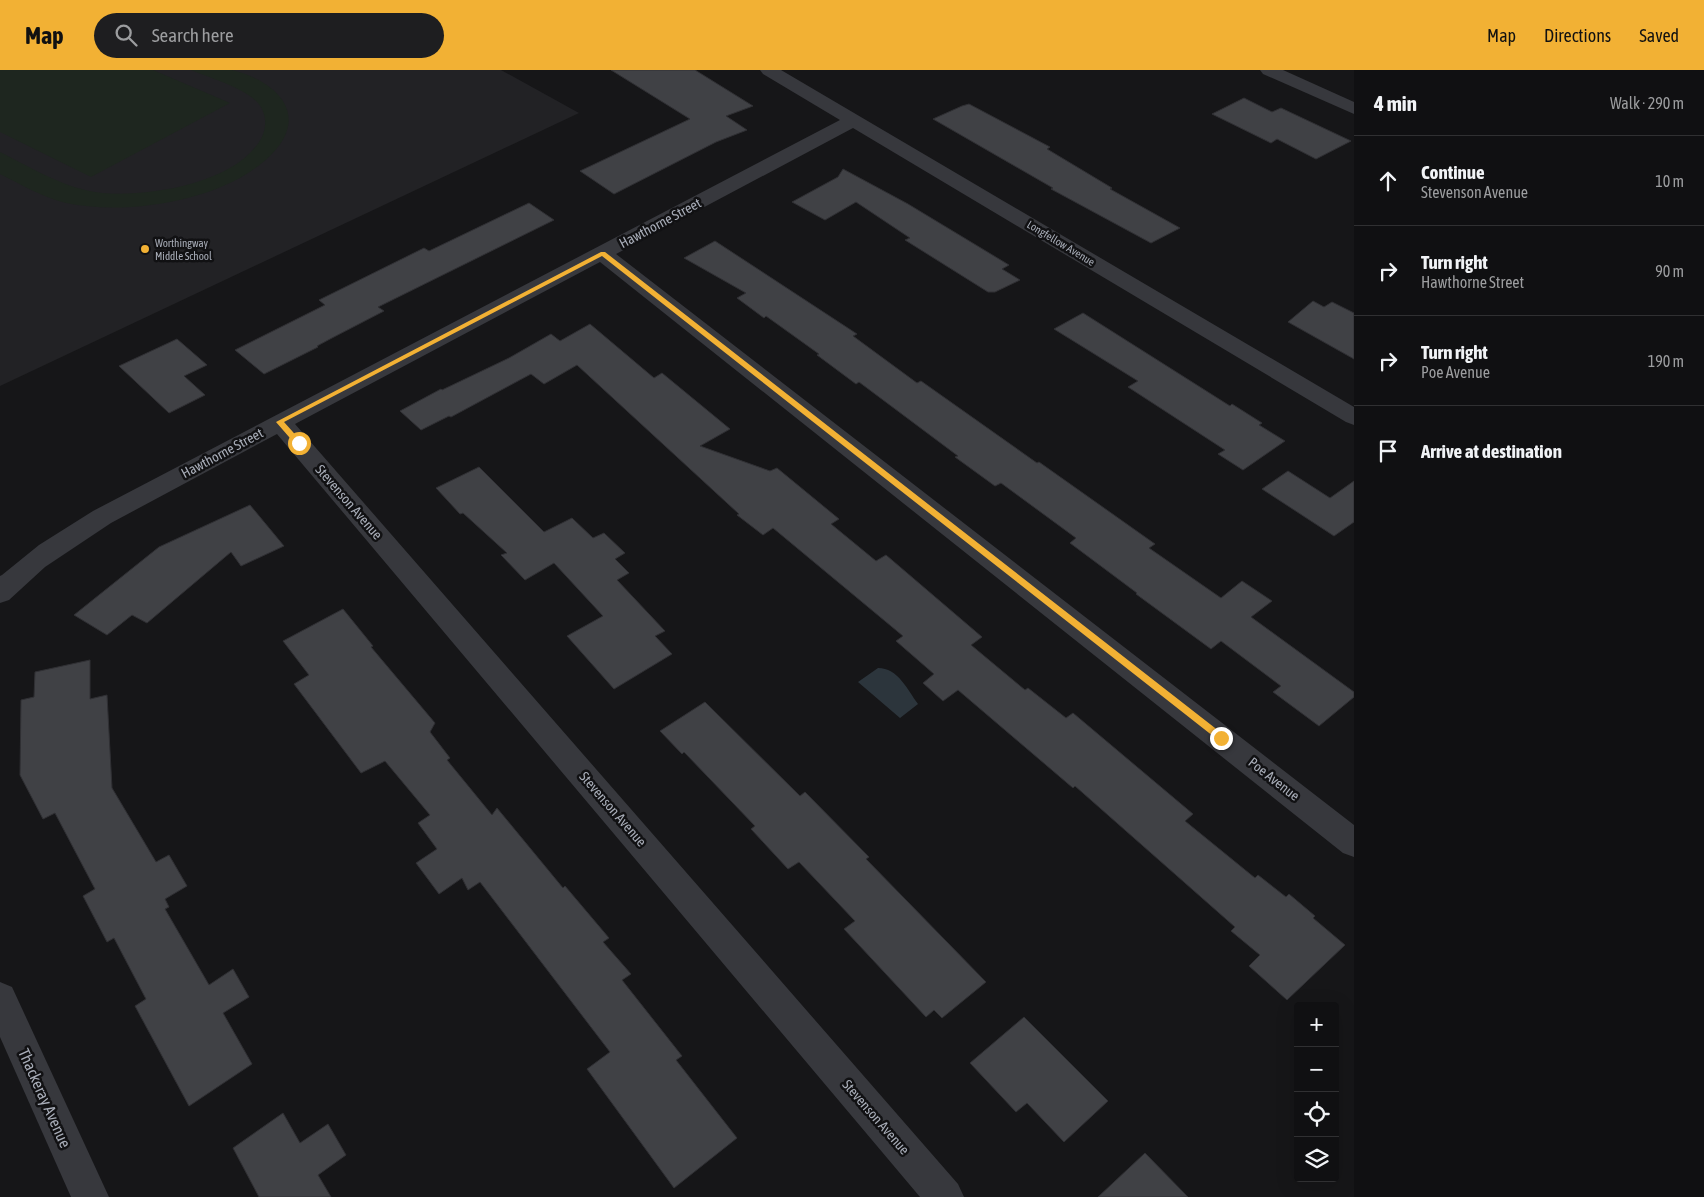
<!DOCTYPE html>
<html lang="en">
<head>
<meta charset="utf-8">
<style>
  :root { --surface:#101012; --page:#1e1e20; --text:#f1f3f6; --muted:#9c9d9f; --line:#303032; --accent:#f2b134 }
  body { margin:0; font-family:"Asap Condensed",sans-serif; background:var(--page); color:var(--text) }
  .controls { position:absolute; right:15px; bottom:15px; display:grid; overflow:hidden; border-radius:5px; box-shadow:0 5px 20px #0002 }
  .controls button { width:45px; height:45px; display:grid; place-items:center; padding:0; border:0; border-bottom:1px solid var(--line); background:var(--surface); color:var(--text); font:25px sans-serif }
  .stop { position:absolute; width:15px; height:15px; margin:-11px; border:4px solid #f2b134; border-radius:50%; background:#fff }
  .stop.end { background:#f2b134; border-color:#fff; box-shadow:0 1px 5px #0008 }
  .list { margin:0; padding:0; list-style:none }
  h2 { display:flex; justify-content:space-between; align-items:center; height:65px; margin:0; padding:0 20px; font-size:21px }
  h2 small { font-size:16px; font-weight:400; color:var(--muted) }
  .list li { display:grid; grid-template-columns:32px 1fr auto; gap:15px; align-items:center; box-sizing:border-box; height:90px; padding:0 20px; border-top:1px solid var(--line) }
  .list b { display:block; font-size:19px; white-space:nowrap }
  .list p { margin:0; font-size:16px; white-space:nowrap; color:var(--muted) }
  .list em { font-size:16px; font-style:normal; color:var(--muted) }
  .icon { flex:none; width:28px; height:28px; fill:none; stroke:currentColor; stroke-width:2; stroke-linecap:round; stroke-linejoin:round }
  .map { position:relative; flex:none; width:1354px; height:1127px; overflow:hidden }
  header { display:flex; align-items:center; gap:30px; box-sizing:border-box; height:70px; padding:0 25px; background:var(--accent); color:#111 }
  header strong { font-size:24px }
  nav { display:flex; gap:28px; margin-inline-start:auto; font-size:18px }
  .search { width:350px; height:45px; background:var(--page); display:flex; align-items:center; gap:12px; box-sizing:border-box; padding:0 18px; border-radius:28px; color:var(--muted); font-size:19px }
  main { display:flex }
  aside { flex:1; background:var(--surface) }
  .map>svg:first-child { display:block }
  .built { fill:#222225 }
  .green { fill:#1e261f }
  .water { fill:#2c353c }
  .building { fill:#404145; stroke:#303034 }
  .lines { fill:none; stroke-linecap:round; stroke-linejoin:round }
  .minor { fill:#37383d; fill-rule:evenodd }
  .route { fill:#f2b134 }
  .poi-dot { fill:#f2b134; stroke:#111113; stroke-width:2 }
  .labels { text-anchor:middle; stroke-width:5; stroke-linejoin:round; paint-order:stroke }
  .far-poi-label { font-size:11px; fill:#a8adb8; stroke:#111113; text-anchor:start }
  .far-street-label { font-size:11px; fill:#a8adb8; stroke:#111113 }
  .street-label { font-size:14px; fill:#a8adb8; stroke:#111113 }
  .near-street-label { font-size:16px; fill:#a8adb8; stroke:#111113 }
</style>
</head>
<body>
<header>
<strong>Map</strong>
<div class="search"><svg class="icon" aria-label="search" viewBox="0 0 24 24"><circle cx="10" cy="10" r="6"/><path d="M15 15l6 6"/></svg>Search here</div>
<nav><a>Map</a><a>Directions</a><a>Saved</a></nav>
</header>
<main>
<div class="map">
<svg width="1354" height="1127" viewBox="0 0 1354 1127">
  <rect width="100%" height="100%" fill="#161618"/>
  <path class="built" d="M0,0h501l78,43 -579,273z"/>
  <g class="green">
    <path d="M0,0h153l77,33 -139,74 -91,-45z"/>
    <path d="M191,0c13,0 29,0 41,0 45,11 79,45 39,85 -46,46 -144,61 -205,48 -24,-6 -44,-18 -66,-29v-22c32,16 65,37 102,41 47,4 133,-9 159,-54 6,-12 6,-25 -3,-36 -13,-15 -48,-25 -67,-33z"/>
  </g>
  <path class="water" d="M878,598c20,0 29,21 40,36l-18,14 -42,-36z"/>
  <g class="building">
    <path d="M611,0h84l58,36 -27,10 21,14 -31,12 -102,52 -34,-23 110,-52z"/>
    <path d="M1244,28l28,14 9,-4 70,33 -35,18 -39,-20 -6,4 -59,-29z"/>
    <path d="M969,34l81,43 -3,2 65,39 -2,1 70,39 -29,15 -100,-54 2,-1 -120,-69 29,-13z"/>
    <path d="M843,99l65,35 101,61 -7,4 18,11 -25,12h-7l-83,-52 5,-2 -54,-36 -31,18 -33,-18 46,-25z"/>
    <path d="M529,133l25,17 -176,87 6,4 -54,28 -13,7 1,1 -54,27 -29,-24 90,-45 -6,-5 105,-52 5,3z"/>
    <path d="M715,171l142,93 -4,2 64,47 4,-2 116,82 2,-1 116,82 -6,4 72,50 21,-17 30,20 -21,16 103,75v5l-35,29 -46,-34 8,-6 -60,-45 -10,8 -75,-55 1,-1 -67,-50 6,-5 -75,-55 -6,3 -40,-29 3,-1 -99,-74 -3,2 -39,-29 2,-1 -53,-38 -2,2 -27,-20 9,-5 -62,-35z"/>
    <path d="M1313,231l11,6 8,-5 22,11v46l-66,-37z"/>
    <path d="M1083,243l147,93 2,-2 30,19 -3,2 26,16 -42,29 -25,-16 7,-4 -97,-63 10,-6 -84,-52z"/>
    <path d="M590,254l64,54 8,-5 68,56 -30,17 70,25 7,-3 62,51 -8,5 45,37 10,-6 96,82 -11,8 54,45 3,-2 38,30 7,-5 120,101 -8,7 70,57 3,-3 28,22 3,-3 26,22 -2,2 32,27 -58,55 -38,-34 11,-11 -29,-24 4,-4 -160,-141 -2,2 -115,-98 -15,11 -20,-18 11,-9 -38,-33 7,-5 -130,-108 -10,7 -26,-20 2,-1 -162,-149 -33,19 -13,-10 -80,43 -2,-1 -28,14 -21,-19 41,-22 1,1 67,-32 42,-24 9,7z"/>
    <path d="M177,269l30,26 -23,11 21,19 -36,18 -50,-47z"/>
    <path d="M479,397l65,65 28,-14 21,20 11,-5 21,20 -10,6 14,14 -12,7 48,51 -10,5 17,18 -58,35 -47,-53 36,-20 -49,-53 -29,17 -24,-25 6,-2 -44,-40 -3,1 -24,-26z"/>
    <path d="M1288,401l42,27 24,-17v41l-20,14 -72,-47z"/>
    <path d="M250,435l34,41 -43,20 -10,-14 -84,71 -15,-8 -25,20 -33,-20 85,-68z"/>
    <path d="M343,539l30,37 -2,1 64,76 -5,9 20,26 -3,2 45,55 5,-7 66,80 2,-2 44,52 -6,4 28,32 -9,6 60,76 -6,4 61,78 -63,50 -87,-119 23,-17 -130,-170 -12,8 -6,-12 -23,16 -23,-31 21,-14 -19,-26 12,-8 -45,-54 -24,12 -67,-89 15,-9 -26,-34z"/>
    <path d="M90,590v39l17,-4 5,93 44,74 13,-7 18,31 -22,13 4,8 -4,2 44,76 24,-16 16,28 -26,16 29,51 -63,42 -54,-100 11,-7 -32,-61 -7,4 -24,-46 12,-7 -40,-76 -12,6 -23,-44 1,-75 13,-3 1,-25z"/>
    <path d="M705,632l95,94 5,-4 64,65 -3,2 120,123 -44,36 -8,-8 -8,7 -82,-88 11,-8 -56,-59 -11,7 -37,-40 4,-3 -71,-74 -2,2 -22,-23z"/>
    <path d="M1024,947l84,84 -44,41 -37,-39 -11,9 -46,-49z"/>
    <path d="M283,1043l17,30 28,-19 18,31 -28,20 13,22h-72l-26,-49z"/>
    <path d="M1145,1083l43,44h-90z"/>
  </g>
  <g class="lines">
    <g class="minor">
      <path d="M760,0h21l573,337v18l-8,-3 -493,-294 -237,126 738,571v32l-11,-4 -743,-591 -305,162 663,760 6,13h-44l-643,-763 -166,89 -66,44 -36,33 -9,3v-27l2,-1 37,-30 54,-34 747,-391 -77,-46z"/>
      <path d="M1260,0h23l71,32v12l-91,-40z"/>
      <path d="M0,912l12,5 97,210h-38l-71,-160z"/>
    </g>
  </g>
  <path class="route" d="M601,182h4l619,483v5h-6l-616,-484 -318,166 17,19v4h-5l-20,-23z"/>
  <circle class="poi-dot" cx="145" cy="179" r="5"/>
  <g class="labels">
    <g class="far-poi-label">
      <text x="155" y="177">Worthingway<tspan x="155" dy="13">Middle School</tspan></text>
    </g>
    <g class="far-street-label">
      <text transform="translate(1061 173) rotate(31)" y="4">Longfellow Avenue</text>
    </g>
    <g class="street-label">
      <text transform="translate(660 153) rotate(-28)" y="5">Hawthorne Street</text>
      <text transform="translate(222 383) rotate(-28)" y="5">Hawthorne Street</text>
      <text transform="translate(349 432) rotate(49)" y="5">Stevenson Avenue</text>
      <text transform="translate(1274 709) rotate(38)" y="5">Poe Avenue</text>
      <text transform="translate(613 739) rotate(49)" y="5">Stevenson Avenue</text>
      <text transform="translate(876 1047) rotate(49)" y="5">Stevenson Avenue</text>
    </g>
    <g class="near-street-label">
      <text transform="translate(45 1028) rotate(66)" y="6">Thackeray Avenue</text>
    </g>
  </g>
</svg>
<div class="controls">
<button>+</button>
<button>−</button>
<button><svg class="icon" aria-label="locate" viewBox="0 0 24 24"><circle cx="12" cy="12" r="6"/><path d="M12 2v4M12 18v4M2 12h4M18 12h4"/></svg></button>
<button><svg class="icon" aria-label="layers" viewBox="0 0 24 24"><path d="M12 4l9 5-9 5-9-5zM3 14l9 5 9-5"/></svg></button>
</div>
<div class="stop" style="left:299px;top:373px"></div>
<div class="stop end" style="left:1221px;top:668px"></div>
</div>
<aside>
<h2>4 min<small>Walk · 290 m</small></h2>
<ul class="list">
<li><svg class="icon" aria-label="ahead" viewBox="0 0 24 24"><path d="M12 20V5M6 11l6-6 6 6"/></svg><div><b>Continue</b><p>Stevenson Avenue</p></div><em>10 m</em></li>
<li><svg class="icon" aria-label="right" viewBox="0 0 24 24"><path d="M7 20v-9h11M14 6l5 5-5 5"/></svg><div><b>Turn right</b><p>Hawthorne Street</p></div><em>90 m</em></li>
<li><svg class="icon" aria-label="right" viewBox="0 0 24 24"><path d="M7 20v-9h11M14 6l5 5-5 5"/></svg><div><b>Turn right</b><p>Poe Avenue</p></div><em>190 m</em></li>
<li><svg class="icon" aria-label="arrive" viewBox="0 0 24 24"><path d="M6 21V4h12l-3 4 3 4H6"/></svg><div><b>Arrive at destination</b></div></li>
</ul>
</aside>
</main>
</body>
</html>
